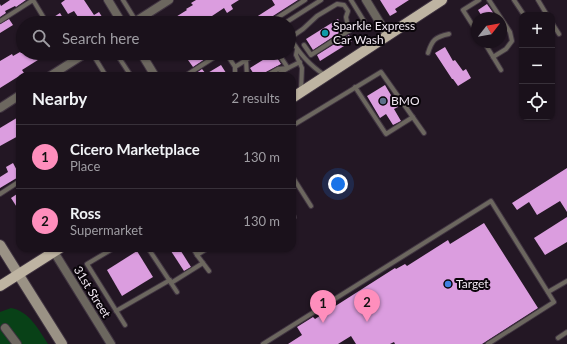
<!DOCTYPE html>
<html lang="en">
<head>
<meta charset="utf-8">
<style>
  :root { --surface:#1a111b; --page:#271f28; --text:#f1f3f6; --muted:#9f9da3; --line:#38313a; --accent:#fe8ebc }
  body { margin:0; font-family:Lato,sans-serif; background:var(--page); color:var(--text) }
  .controls { position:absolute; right:12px; top:12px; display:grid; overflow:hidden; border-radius:8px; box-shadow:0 1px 3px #0004 }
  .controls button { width:36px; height:36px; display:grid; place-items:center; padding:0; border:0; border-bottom:1px solid var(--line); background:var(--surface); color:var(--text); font:20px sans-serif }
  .compass { position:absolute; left:471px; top:12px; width:36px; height:36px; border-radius:50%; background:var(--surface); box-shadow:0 1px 3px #0004; rotate:59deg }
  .you { position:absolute; left:338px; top:184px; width:14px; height:14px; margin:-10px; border:3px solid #fff; border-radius:50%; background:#1a73e8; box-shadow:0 0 0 6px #1a73e833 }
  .badge { display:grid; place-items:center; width:26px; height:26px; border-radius:50%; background:var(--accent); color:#111; font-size:13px; font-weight:700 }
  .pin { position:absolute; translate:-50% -33px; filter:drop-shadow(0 1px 2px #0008) }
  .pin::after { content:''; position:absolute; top:21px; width:14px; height:12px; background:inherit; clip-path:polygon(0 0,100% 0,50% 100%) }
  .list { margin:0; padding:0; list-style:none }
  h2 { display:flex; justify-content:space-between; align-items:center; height:52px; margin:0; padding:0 16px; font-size:17px }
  h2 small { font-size:13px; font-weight:400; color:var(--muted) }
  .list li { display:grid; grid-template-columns:26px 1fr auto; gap:12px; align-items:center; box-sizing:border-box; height:64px; padding:0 16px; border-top:1px solid var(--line) }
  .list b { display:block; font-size:15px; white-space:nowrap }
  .list p { margin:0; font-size:13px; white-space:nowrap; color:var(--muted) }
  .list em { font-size:13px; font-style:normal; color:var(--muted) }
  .icon { flex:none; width:22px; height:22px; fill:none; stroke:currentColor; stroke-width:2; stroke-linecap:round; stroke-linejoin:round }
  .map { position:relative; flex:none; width:567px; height:344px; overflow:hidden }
  .search { position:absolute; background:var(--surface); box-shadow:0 1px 3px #0004; left:16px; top:16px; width:280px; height:44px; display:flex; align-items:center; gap:10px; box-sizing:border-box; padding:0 14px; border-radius:22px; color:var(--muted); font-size:15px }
  .panel { position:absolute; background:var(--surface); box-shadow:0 1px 3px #0004; left:16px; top:72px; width:280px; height:180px; border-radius:12px }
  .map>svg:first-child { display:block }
  .green { fill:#084117 }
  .building { fill:#db9ddf }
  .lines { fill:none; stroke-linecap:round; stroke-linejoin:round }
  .lane-casing { stroke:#403441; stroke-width:6 }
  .street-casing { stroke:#403441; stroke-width:10 }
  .secondary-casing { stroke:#403441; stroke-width:12 }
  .primary-casing { stroke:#403441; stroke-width:12 }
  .lane { stroke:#6c675f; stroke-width:4 }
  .street { stroke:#6c675f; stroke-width:8 }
  .secondary { stroke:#9a9285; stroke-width:10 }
  .primary { stroke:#beb4a2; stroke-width:10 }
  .culture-dot { fill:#0f9aa8; stroke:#0a050a; stroke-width:1.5 }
  .service-dot { fill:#5c6f8a; stroke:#0a050a; stroke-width:1.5 }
  .shop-dot { fill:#3f7fe0; stroke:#0a050a; stroke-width:1.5 }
  .labels { text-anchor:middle; stroke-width:4; stroke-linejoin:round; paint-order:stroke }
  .poi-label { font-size:12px; fill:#f0e7f1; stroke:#0a050a; text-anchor:start }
  .street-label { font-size:12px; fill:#f0e7f1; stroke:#0a050a }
</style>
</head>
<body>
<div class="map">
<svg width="567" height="344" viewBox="0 0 567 344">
  <rect width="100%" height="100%" fill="#231724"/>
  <path class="green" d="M11,308c18,3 28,22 37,36h-48v-32z"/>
  <g class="building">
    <path d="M10,0h16l-10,7 -1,-1 -10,5 1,2 -6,4v-13l1,2z"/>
    <path d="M65,0h19l10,15 5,-3 5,8 -4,3h-4l-3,-5 -6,5h-5l-8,-12 -6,3 -7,-11z"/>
    <path d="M196,0h43l-8,5 2,4 -6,4 -3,-5 -15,10 2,3 -3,2h-42l21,-13 -1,-1 7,-4 -2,-2z"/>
    <path d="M272,0h26l-36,23h-15l28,-18z"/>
    <path d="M380,0h29l-14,9 2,3 -7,4z"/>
    <path d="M487,4l7,10 2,4h-13l-5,-8z"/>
    <path d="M60,13l6,10h-16l-1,-3z"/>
    <path d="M9,19l4,6 -13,8v-9z"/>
    <path d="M338,19l7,10 -32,21 -7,-11z"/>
    <path d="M349,35l3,6 -32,20 -3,-6z"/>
    <path d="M445,47l8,14 2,-1 8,11 3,-2 5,9 -13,8 -5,-7h-1l-17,-26z"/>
    <path d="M20,52l1,1h28l-27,17 2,3 -24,15v-27l12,-7 1,2z"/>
    <path d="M194,53h20l-21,14 -5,-7 7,-5z"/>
    <path d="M274,53l7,11 -17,9 -2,3h-7l-5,-8z"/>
    <path d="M221,65l7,11h-36l10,-7 4,5z"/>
    <path d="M385,85l13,22 -4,2 7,12 -8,4 -7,-11 -6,4 -13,-22z"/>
    <path d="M20,116v19l-20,11v-18z"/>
    <path d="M13,163l7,13 -20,12v-11l8,-5 -2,-5z"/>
    <path d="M567,168v44l-7,-11 -23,14 -8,-13 -12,8 -5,-7z"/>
    <path d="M20,192v20l-9,-14z"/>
    <path d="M567,217v25l-22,13 -11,-17z"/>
    <path d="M484,223l54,85 -56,36h-87l-1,-2 -4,2h-34l-5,-8 -13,8h-50l14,-9 -5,-8 16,-10 2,2 80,-51 1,1 9,-5 2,2 41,-26 2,4z"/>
    <path d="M169,248h10l12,19 -7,4z"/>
    <path d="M137,251l16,26 -31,19 -15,-26z"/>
  </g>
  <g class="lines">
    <defs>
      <g id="lane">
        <path d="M123,0l13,21"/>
        <path d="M489,0l21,32 2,9 -6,8 -13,8"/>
        <path d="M514,0l10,15"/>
        <path d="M538,0l9,15"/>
        <path d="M0,21l33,-21 14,23"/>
        <path d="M269,23l36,-23"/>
        <path d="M285,23l36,-23"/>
        <path d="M552,23l7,11"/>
        <path d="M477,32l-14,-22 16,-10"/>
        <path d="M289,36c10,17 20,29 37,40"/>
        <path d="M290,38l13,-9 14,-13 20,-12 7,1 4,6 -2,6 3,14"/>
        <path d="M484,42l17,28"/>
        <path d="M304,45l7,10 53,-34 -13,-21"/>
        <path d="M297,50l-1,5 6,13 -1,22"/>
        <path d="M66,53l5,9"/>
        <path d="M92,53l14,23"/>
        <path d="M116,53l15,23"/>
        <path d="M226,53l9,14"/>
        <path d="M428,53c4,-13 7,-16 21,-19"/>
        <path d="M246,60l1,16"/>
        <path d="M185,76l36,-23"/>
        <path d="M235,76v-9l22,-14"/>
        <path d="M266,76l12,-7 10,-1 12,-6"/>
        <path d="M275,76l13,-8 -10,-15"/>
        <path d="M355,87l31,47 27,-17"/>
        <path d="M292,126l89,-54 43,61"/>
        <path d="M292,176l19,30"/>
        <path d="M0,194l20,-13"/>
        <path d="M292,213l2,4"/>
        <path d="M114,248l-27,16 38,61"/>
        <path d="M148,248l29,44"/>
        <path d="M193,248l4,7"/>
        <path d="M208,248l-11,7 12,16"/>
        <path d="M171,283l32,-20"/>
        <path d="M548,292l19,-11"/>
        <path d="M116,311l54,-31"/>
        <path d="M558,338l9,-6"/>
        <path d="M263,344l228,-143 63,101 -66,42"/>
      </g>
      <g id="street">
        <path d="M108,0l14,23"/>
        <path d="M366,0l22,36"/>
        <path d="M133,23l36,-23"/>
        <path d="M141,53l14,23"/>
        <path d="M50,76l36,-23"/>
        <path d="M0,108l20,-13"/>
        <path d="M54,252l57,92"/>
        <path d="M5,328l12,16"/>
      </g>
      <path id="secondary" d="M0,245l62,99"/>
      <g id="primary">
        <path d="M292,98l150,-98"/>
        <path d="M0,286l60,-38"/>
      </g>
    </defs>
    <use href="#lane" class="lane-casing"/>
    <use href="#street" class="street-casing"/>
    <use href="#secondary" class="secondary-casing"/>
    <use href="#primary" class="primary-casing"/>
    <use href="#lane" class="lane"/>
    <use href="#street" class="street"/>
    <use href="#secondary" class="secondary"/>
    <use href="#primary" class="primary"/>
  </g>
  <circle class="culture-dot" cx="325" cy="33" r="4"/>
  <circle class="service-dot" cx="383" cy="101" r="4"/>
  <circle class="shop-dot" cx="448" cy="284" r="4"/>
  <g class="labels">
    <g class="poi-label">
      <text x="333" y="30">Sparkle Express<tspan x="333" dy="14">Car Wash</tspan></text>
      <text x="391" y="105">BMO</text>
      <text x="456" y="288">Target</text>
    </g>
    <g class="street-label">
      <text transform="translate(92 292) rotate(58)" y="4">31st Street</text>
    </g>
  </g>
</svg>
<div class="controls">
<button>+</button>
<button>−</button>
<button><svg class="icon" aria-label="locate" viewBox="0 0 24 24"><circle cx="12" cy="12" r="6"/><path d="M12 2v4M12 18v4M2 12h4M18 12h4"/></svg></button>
</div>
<svg class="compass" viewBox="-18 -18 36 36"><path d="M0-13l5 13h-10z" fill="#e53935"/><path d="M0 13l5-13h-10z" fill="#9f9da3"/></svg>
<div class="you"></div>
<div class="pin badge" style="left:323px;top:323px">1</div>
<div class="pin badge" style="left:367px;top:322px">2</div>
<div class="search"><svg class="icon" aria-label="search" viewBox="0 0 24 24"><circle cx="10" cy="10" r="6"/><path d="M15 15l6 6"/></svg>Search here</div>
<section class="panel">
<h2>Nearby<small>2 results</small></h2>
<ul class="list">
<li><span class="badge">1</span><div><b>Cicero Marketplace</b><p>Place</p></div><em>130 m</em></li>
<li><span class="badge">2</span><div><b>Ross</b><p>Supermarket</p></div><em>130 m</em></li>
</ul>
</section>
</div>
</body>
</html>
